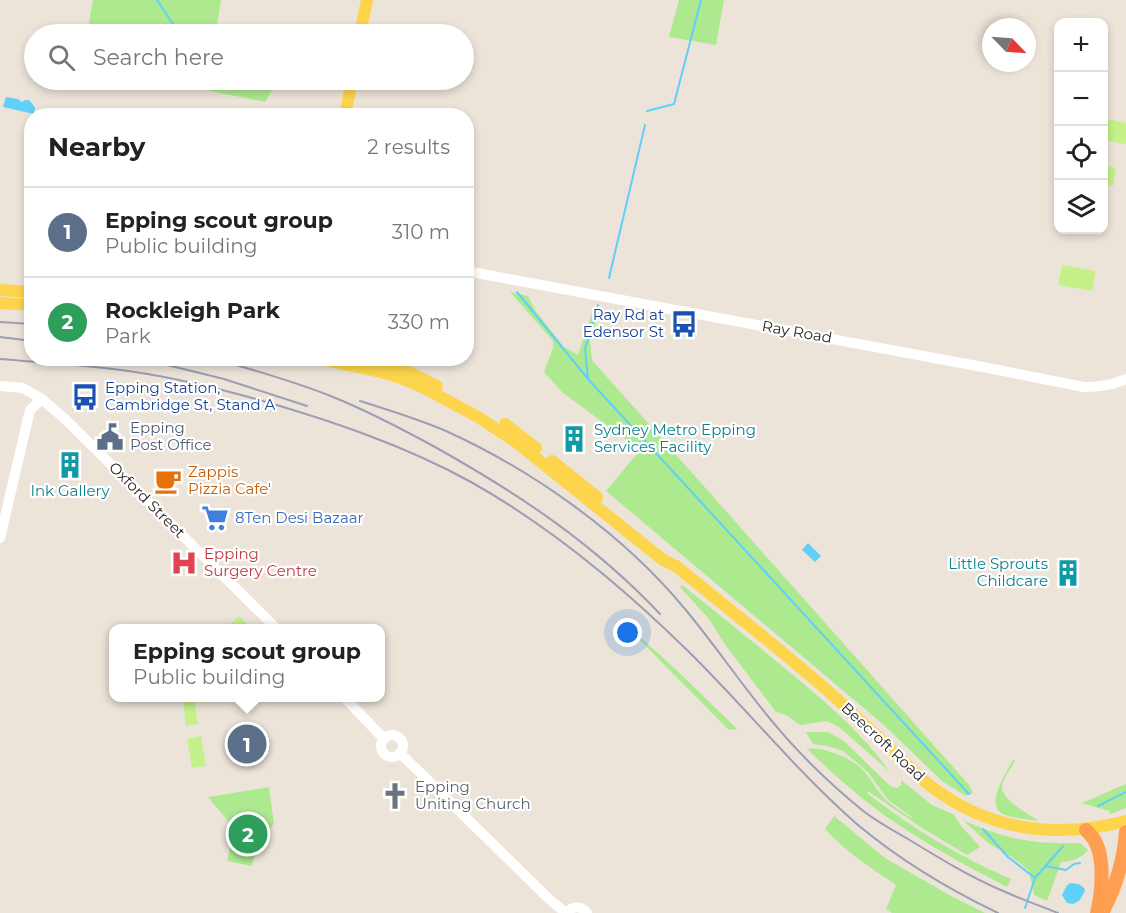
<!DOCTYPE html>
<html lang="en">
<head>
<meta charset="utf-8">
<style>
  :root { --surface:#fff; --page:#f2f2f2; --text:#222; --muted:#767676; --line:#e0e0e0; --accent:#d93025 }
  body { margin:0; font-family:Montserrat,sans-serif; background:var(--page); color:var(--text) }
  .controls { position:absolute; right:18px; top:18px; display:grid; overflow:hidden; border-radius:12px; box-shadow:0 3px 9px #0003 }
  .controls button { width:54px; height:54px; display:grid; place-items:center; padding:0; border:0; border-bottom:2px solid var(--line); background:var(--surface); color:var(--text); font:30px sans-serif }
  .compass { position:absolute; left:982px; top:18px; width:54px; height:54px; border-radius:50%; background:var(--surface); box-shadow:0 3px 9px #0003; rotate:115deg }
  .you { position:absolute; left:628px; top:633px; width:21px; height:21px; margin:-15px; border:4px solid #fff; border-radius:50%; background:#1a73e8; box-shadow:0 0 0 9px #1a73e833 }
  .badge { display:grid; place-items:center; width:39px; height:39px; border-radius:50%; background:var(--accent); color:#fff; font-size:20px; font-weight:700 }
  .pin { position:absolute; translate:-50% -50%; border:3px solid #fff; box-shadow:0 2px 6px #0006 }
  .popup { position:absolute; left:109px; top:624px; width:276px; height:78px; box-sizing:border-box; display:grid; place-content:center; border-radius:12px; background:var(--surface); filter:drop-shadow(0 2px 4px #0005); font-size:20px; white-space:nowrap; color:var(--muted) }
  .popup b { font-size:22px; color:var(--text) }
  .popup::after { content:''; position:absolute; left:50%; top:100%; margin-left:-12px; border:12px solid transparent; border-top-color:var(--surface) }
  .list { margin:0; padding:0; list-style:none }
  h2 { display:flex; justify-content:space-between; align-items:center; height:78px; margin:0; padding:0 24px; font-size:26px }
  h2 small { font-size:20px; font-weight:400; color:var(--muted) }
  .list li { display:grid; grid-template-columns:39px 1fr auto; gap:18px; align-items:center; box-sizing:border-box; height:90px; padding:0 24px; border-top:2px solid var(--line) }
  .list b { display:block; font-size:22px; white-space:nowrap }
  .list p { margin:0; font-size:20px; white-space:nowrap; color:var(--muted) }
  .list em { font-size:20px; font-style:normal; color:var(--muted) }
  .icon { flex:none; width:33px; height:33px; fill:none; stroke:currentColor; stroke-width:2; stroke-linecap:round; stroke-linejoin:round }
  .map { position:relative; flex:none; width:1126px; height:913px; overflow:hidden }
  .search { position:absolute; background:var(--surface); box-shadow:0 3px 9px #0003; left:24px; top:24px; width:450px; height:66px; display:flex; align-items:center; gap:15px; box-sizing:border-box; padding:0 21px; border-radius:33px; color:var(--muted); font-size:22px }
  .panel { position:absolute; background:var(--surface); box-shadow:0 3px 9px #0003; left:24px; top:108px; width:450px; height:258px; border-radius:24px }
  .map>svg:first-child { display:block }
  .green { fill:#ade98f }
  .pitch { fill:#c4f189 }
  .water { fill:#60cffa }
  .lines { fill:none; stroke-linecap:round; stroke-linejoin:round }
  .stream { stroke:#60cffa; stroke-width:2 }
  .secondary { stroke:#fff; stroke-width:10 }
  .primary { stroke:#fdd54c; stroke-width:12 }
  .highway { stroke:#ff9d50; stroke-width:14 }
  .rail { stroke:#9b9eb5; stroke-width:2 }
  .labels { text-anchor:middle; stroke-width:4.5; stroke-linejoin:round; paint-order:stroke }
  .transit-label { font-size:15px; fill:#164399; stroke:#fff; text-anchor:end }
  .street-label { font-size:15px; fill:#282828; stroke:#fff }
  .service-label { font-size:15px; fill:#4e5e75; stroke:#fff; text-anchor:start }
  .culture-label { font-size:15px; fill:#0d838f; stroke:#fff; text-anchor:start }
  .food-label { font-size:15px; fill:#c56008; stroke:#fff; text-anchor:start }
  .shop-label { font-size:15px; fill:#366cbe; stroke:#fff; text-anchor:start }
  .health-label { font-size:15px; fill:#be3a42; stroke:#fff; text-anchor:start }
  .worship-label { font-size:15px; fill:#5b616d; stroke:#fff; text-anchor:start }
</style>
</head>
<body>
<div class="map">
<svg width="1126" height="913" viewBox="0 0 1126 913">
  <rect width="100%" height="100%" fill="#ece4d8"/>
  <g class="green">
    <path d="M93,0h128l-4,24 9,10h-139z"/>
    <path d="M679,0h45l-8,45 -47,-8z"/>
    <path d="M209,80h54l9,10 -7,12 -59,-12z"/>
    <path d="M510,292l18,4 7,14 28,36 15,9 16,-48h7l-11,35 2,18 377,425 4,8 -7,3 -24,-15 -58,-56 -278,-234 34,-41 -78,-58 -18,-20 9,-24v-7z"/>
    <path d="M682,585c38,30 75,60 112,91 34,28 69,58 95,95l-50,-44 -12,-6 -27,4 -14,-10 -10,-3 -52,-69 -15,-24 -29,-32z"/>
    <path d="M627,627c39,31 74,67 110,102l-8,1z"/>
    <path d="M806,732h22l16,9 46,45 7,2 4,-3v-5l31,25 21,9 9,13 18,20 -13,8 -48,-29 -51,-35 -1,2c44,35 93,64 144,86l-4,8c-44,-23 -87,-46 -127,-75 -26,-19 -50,-41 -73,-63 15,-3 44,9 55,20 9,9 14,21 23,30 7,7 18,13 26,19l1,-1 -24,-17 -20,-28 -25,-21 -16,-5 -14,-2z"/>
    <path d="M1013,760l2,1c-4,6 -12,19 -13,25 -2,13 28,29 37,35 -10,-2 -31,-3 -38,-8 -15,-10 6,-42 12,-53z"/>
    <path d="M1126,784v24l-16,6 -1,-3 -27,-8z"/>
    <path d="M269,787l5,37 -17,20 -5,22 -25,-5 4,-17 -2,-22 -21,-25z"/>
    <path d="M834,816l51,42 66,38 34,17h-93l-6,-4 10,-24c-25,-17 -51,-34 -71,-56z"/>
    <path d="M963,820c9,4 18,8 27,11 29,11 59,13 90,12l8,7c-7,9 -16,11 -27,12l-14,39 -13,-6 -5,-24 -17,-14 -24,-14z"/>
  </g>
  <g class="pitch">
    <path d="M1104,118l22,5v21l-22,-4z"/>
    <path d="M1104,165l12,3 -3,18 -9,-2z"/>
    <path d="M1062,265l34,6 -4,20 -34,-6z"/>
    <path d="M239,616l12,12h-25z"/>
    <path d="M194,699l4,25 -12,2 -3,-25z"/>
    <path d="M201,736l5,30 -14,2 -5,-29z"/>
  </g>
  <g class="water">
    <path d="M6,97l12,2 4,3 3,-2h4l6,7 -1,7 -31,-7z"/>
    <path d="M808,543l13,13 -6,6 -13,-12z"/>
    <path d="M1071,883l8,1 5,4 1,3 -6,10 -6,3 -6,-1 -5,-8 5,-10z"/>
  </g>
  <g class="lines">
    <g class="stream">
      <path d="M157,0l18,27"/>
      <path d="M647,111l27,-7 27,-104"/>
      <path d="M609,278l36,-153"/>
      <path d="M517,292l71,87 381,415"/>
      <path d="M588,379l-3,-30 13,-44"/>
      <path d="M1098,806l28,-14"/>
      <path d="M983,829l25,28 27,21"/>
      <path d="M1046,866l20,4 8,-6 6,-1"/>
      <path d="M1025,908l10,-30 28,-32"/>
    </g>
    <g class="secondary">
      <path d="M466,271l522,97 96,19c14,0 29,-2 42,-8"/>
      <path d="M0,386l23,2 19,11 23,20 211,209"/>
      <path d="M0,538l30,-128 12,-11"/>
      <path d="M345,698l39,41"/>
      <circle cx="392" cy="746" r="11"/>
      <path d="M400,753l148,145 18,15"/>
      <path d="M566,913c6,-7 15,-8 21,0"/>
    </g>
    <g class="primary">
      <path d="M360,34l7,-34"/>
      <path d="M345,116l7,-36"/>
      <path d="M0,290l32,2"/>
      <path d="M0,303l32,2"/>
      <path d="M314,358l67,14 20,6 23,10 54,29 38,25 147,118 13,6c51,42 103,82 152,125 22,20 45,41 67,62 12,11 23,24 37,34 58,44 124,52 194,34"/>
      <path d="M379,358l58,28"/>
      <path d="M505,424l31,24"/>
      <path d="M552,461l45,36"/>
    </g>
    <g class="highway">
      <path d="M1086,830c3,3 7,7 9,11 10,18 7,53 2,72"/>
      <path d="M1103,911c12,-23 21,-52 23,-79"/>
    </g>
    <g class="rail">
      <path d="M0,322l32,2"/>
      <path d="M0,337l32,4"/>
      <path d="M139,358l85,21 83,27"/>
      <path d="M212,358c41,12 82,23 121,39 35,14 69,32 102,50 84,47 159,97 225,167"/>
      <path d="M0,359c45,4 90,6 135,13 41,6 81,16 121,27 73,21 148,46 215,83 80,45 152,105 218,170 57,56 108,120 169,173 42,35 90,64 140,88"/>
      <path d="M360,401c29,9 58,18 86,30 88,40 177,103 239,178 30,36 56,75 86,111 27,33 58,63 91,90 14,11 30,20 46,29 31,19 62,38 95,52 18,8 37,15 55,22"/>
    </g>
  </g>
  <defs>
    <symbol id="bus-bare" viewBox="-9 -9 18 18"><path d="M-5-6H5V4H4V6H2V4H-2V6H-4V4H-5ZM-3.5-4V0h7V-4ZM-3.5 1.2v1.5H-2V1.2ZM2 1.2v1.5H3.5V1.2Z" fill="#1a4fb4" stroke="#fff" stroke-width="2.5" paint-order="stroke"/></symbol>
    <symbol id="civic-bare" viewBox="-9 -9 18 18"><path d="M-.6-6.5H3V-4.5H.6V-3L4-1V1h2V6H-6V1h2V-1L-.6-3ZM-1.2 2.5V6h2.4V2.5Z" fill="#5c6f8a" stroke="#fff" stroke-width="2.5" paint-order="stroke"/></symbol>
    <symbol id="building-bare" viewBox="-9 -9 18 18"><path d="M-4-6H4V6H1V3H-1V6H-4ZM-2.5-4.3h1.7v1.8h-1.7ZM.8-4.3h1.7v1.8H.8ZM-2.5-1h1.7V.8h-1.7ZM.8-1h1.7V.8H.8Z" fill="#0f9aa8" stroke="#fff" stroke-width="2.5" paint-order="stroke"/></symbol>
    <symbol id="cafe-bare" viewBox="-9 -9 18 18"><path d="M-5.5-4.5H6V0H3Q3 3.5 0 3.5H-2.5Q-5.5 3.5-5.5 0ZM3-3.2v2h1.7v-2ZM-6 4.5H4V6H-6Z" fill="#e8710a" stroke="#fff" stroke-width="2.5" paint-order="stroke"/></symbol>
    <symbol id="supermarket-bare" viewBox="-9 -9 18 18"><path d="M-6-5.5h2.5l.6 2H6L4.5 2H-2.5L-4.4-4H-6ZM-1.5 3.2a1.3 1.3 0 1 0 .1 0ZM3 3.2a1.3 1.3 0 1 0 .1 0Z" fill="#3f7fe0" stroke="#fff" stroke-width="2.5" paint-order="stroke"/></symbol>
    <symbol id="hospital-bare" viewBox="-9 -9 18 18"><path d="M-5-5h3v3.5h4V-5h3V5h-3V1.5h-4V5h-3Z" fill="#e0444e" stroke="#fff" stroke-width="2.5" paint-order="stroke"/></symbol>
    <symbol id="church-bare" viewBox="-9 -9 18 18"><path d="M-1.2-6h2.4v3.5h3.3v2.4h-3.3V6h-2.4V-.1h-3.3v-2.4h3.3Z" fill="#6b7280" stroke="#fff" stroke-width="2.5" paint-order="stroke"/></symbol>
  </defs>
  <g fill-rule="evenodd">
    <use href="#bus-bare" x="665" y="305" width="38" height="38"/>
    <use href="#bus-bare" x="66" y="378" width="38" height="38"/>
    <use href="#civic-bare" x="91" y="418" width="38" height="38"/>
    <use href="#building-bare" x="555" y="420" width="38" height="38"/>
    <use href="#building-bare" x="51" y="446" width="38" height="38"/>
    <use href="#cafe-bare" x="149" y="462" width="38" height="38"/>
    <use href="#supermarket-bare" x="196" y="499" width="38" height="38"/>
    <use href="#hospital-bare" x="165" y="544" width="38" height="38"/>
    <use href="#building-bare" x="1049" y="554" width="38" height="38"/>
    <use href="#church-bare" x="376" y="777" width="38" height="38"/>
  </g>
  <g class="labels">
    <g class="transit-label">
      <text x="664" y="320">Ray Rd at<tspan x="664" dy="17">Edensor St</tspan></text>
      <text x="105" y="393" text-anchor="start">Epping Station,<tspan x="105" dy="17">Cambridge St, Stand A</tspan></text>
    </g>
    <g class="street-label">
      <text transform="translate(797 332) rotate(10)" y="5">Ray Road</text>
      <text transform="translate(147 500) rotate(45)" y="5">Oxford Street</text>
      <text transform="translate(883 742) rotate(43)" y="5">Beecroft Road</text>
    </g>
    <g class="service-label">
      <text x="130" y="433">Epping<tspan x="130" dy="17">Post Office</tspan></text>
    </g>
    <g class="culture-label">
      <text x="594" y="435">Sydney Metro Epping<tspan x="594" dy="17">Services Facility</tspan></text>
      <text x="70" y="496" text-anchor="middle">Ink Gallery</text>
      <text x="1048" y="569" text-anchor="end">Little Sprouts<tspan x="1048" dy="17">Childcare</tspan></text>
    </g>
    <g class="food-label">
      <text x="188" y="477">Zappis<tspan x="188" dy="17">Pizzia Cafe'</tspan></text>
    </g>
    <g class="shop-label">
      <text x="235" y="523">8Ten Desi Bazaar</text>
    </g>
    <g class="health-label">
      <text x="204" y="559">Epping<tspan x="204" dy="17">Surgery Centre</tspan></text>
    </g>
    <g class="worship-label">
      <text x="415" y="792">Epping<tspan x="415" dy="17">Uniting Church</tspan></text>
    </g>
  </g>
</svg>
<div class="controls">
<button>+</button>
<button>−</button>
<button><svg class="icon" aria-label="locate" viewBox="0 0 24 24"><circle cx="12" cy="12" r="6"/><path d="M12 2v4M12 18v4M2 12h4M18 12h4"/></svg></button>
<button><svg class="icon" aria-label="layers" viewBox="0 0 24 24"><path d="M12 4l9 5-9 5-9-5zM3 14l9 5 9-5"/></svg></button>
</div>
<svg class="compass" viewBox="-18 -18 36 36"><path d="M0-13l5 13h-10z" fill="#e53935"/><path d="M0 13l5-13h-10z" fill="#767676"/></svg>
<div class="you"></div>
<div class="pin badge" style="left:247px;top:744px;background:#5c6f8a">1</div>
<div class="popup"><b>Epping scout group</b>Public building</div>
<div class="pin badge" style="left:248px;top:834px;background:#2e9e5b">2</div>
<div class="search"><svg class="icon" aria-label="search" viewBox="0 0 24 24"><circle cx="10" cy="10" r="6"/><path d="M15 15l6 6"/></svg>Search here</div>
<section class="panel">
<h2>Nearby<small>2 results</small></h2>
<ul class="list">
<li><span class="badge" style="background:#5c6f8a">1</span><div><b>Epping scout group</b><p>Public building</p></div><em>310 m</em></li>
<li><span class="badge" style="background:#2e9e5b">2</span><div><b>Rockleigh Park</b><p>Park</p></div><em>330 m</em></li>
</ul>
</section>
</div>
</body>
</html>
